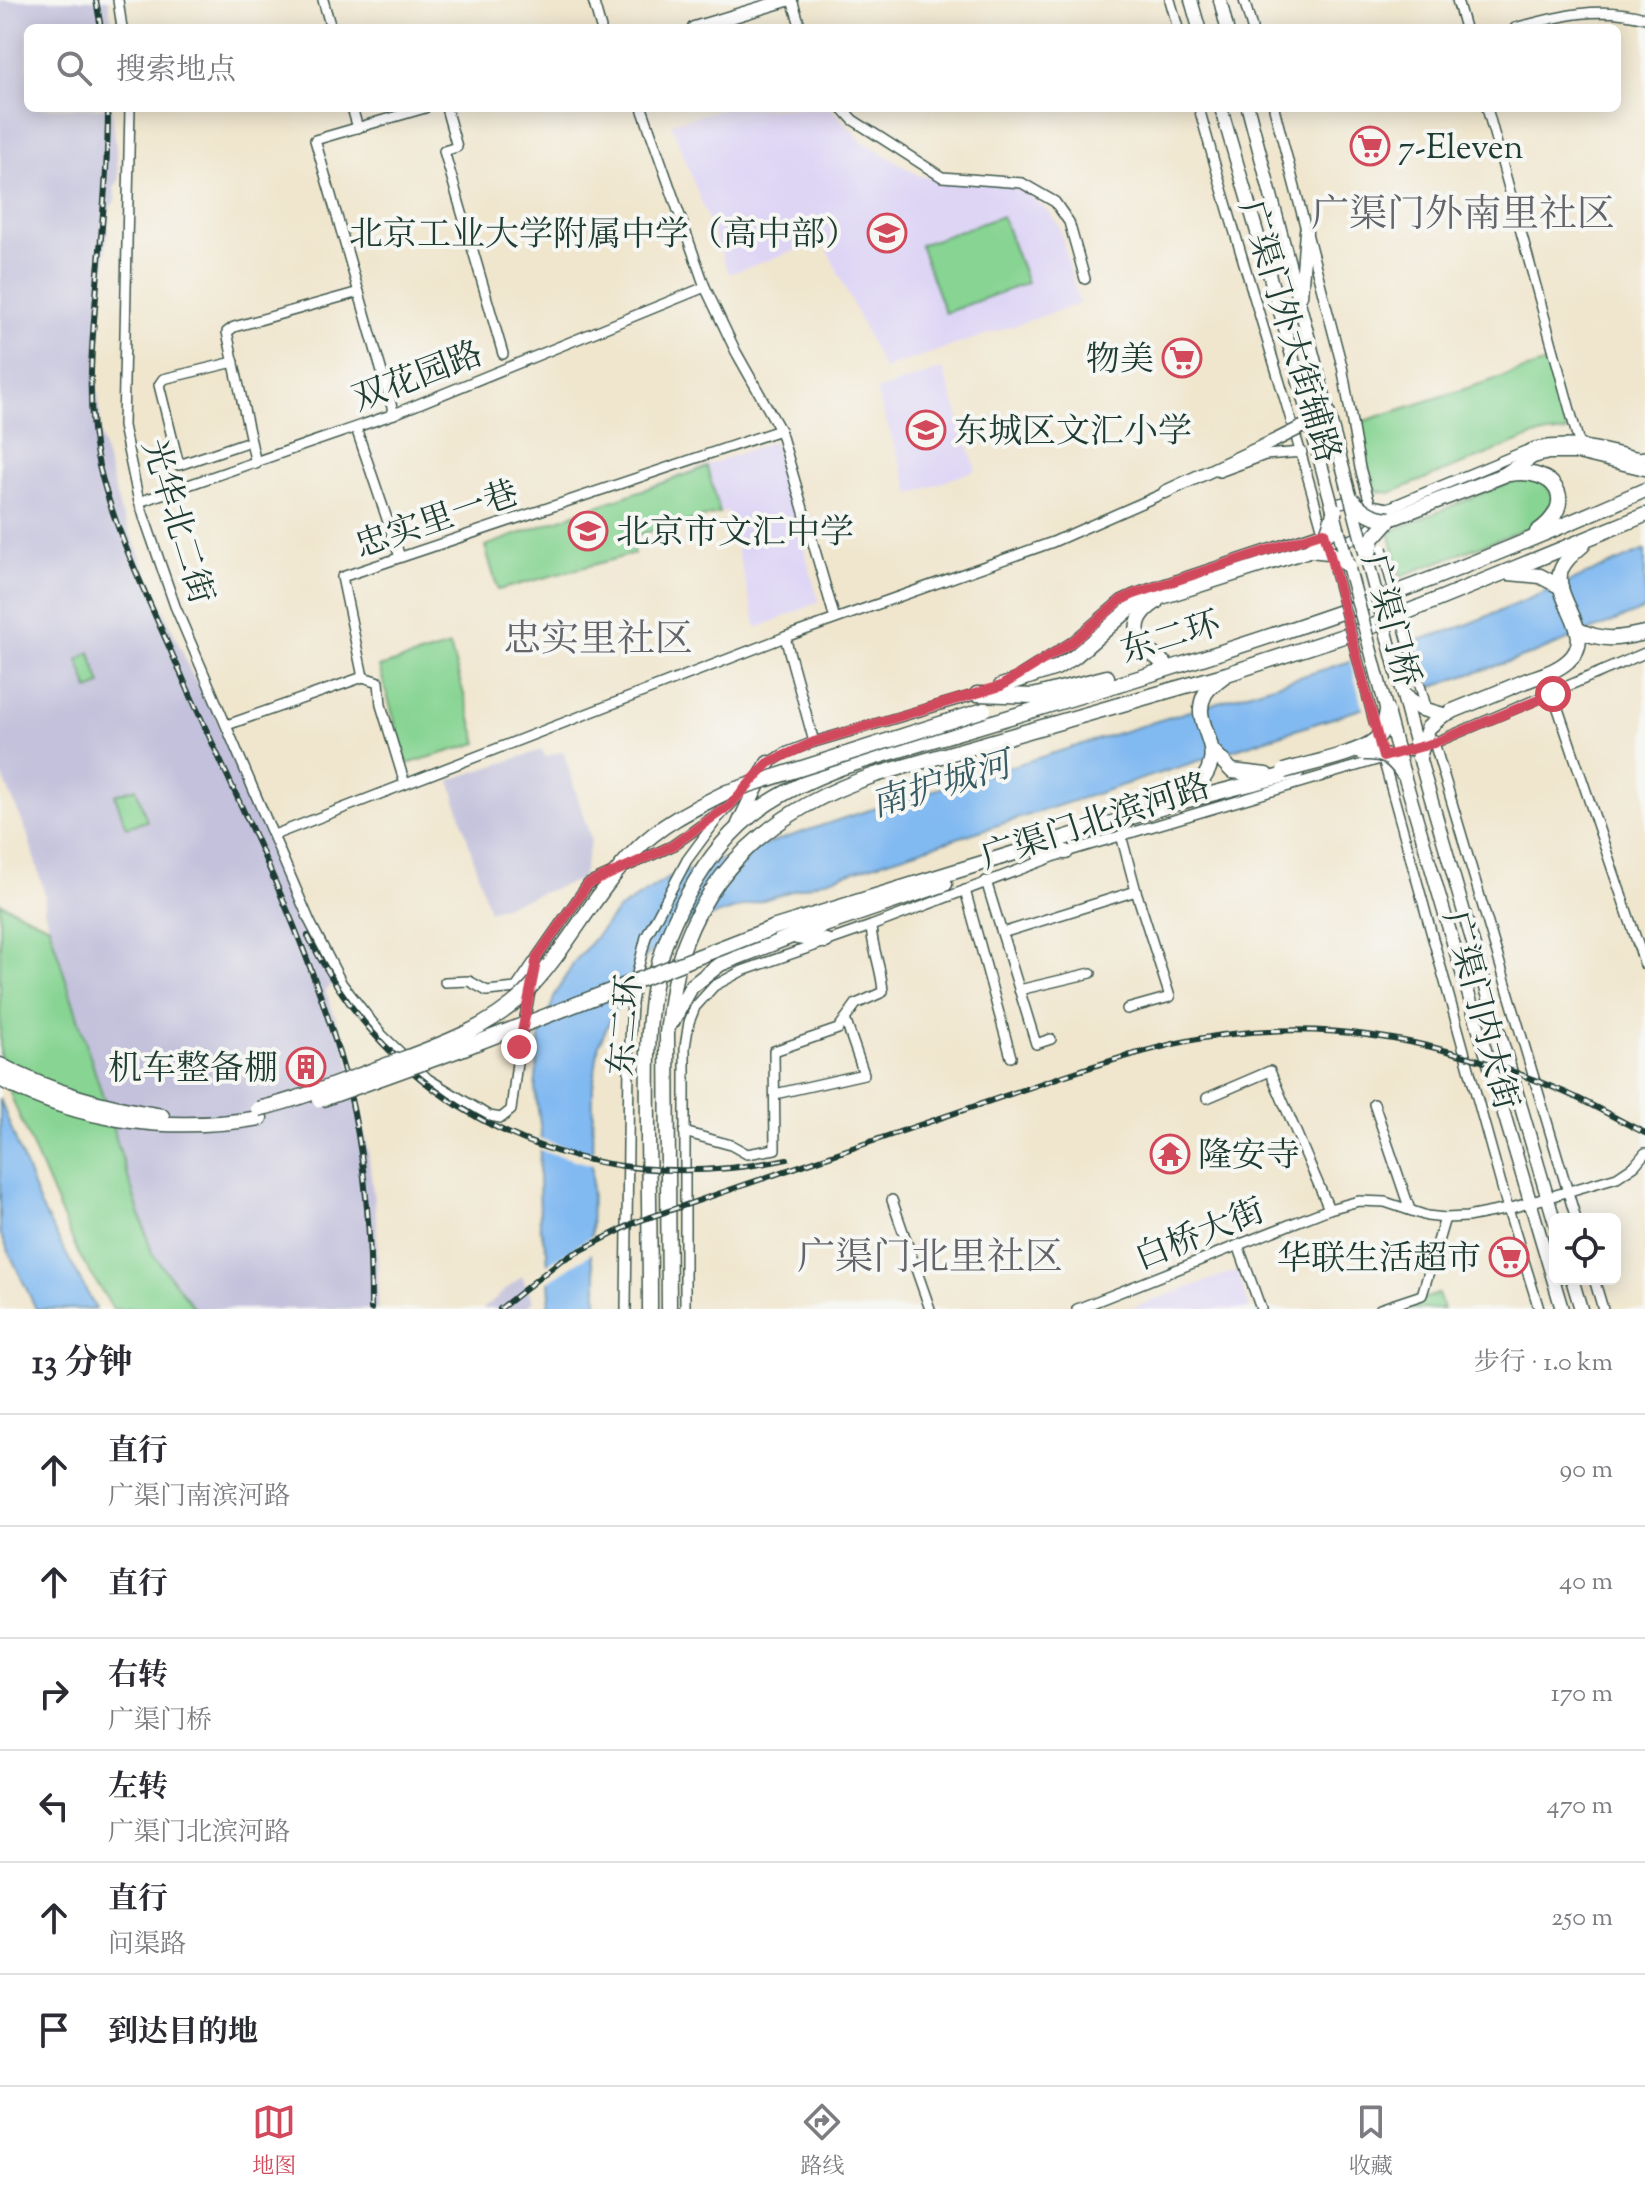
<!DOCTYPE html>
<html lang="zh">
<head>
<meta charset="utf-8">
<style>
  :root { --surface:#fff; --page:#f7f7f7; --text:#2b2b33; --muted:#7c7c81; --line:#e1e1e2; --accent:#d1495b }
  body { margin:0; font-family:"Sorts Mill Goudy","Noto Serif SC",serif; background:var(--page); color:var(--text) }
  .controls { position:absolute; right:24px; bottom:24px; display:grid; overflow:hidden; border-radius:12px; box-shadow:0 4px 20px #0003 }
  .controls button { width:72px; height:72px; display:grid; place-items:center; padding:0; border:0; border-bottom:2px solid var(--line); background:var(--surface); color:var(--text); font:40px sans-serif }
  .stop { position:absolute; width:24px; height:24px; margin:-18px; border:6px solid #d1495b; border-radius:50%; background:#fff }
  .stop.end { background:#d1495b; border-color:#fff; box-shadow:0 2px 8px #0008 }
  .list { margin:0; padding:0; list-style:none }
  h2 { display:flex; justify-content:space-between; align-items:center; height:104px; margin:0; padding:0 32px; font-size:34px }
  h2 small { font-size:26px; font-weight:400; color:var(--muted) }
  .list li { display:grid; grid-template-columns:52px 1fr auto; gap:24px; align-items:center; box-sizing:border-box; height:112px; padding:0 32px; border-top:2px solid var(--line) }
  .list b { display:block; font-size:30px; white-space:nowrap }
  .list p { margin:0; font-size:26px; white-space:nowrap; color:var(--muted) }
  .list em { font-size:26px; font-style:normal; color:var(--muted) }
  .icon { flex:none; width:44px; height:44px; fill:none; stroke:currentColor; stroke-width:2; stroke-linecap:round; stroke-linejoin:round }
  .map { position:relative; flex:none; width:1645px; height:1309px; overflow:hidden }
  .search { position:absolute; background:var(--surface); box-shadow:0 4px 20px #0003; left:24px; right:24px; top:24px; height:88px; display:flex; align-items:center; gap:20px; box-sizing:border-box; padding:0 28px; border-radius:12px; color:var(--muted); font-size:30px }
  .sheet { height:776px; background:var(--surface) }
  nav { display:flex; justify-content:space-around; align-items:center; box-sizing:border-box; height:112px; border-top:2px solid var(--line); background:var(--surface); font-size:22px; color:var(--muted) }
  nav a { display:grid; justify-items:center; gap:4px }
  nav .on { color:var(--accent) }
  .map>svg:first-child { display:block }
  .built { fill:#ded5f5 }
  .industrial { fill:#c3c1db }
  .green { fill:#87d493; stroke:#538864; stroke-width:2 }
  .water { fill:#81b9f1; stroke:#507b92; stroke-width:2 }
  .pier { fill:#f0e6ce }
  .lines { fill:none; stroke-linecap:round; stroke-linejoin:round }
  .minor-casing { stroke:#3e564b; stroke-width:12 }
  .major-casing { stroke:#3e564b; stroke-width:15 }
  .highway-casing { stroke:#3e564b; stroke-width:17 }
  .minor { stroke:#fff; stroke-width:9 }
  .major { stroke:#fff; stroke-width:12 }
  .highway { stroke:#fff; stroke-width:14 }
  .rail-casing { stroke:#1f3d34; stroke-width:6 }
  .rail { stroke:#f6f6f2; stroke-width:3; stroke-dasharray:9; stroke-linecap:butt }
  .minor-bridge-casing { stroke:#3e564b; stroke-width:12; stroke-linecap:butt }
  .major-bridge-casing { stroke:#3e564b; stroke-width:15; stroke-linecap:butt }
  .highway-bridge-casing { stroke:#3e564b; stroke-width:17; stroke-linecap:butt }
  .minor-bridge { stroke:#fff; stroke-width:9 }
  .major-bridge { stroke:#fff; stroke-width:12 }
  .highway-bridge { stroke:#fff; stroke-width:14 }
  .route { stroke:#d1495b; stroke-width:10 }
  .labels { text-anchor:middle; stroke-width:8; stroke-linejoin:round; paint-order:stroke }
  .poi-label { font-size:34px; fill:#1f3d34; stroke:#f6f6f2; text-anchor:start }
  .street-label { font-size:34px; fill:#1f3d34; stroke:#f6f6f2 }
  .water-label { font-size:36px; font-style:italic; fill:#385c63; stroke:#f6f6f2 }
  .quarter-label { font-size:38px; fill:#63656b; stroke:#f6f6f2 }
</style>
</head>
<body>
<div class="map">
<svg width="1645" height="1309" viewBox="0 0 1645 1309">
  <rect width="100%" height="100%" fill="#f6f6f2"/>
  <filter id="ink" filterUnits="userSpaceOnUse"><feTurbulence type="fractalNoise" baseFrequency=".0125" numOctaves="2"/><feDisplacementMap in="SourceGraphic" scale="16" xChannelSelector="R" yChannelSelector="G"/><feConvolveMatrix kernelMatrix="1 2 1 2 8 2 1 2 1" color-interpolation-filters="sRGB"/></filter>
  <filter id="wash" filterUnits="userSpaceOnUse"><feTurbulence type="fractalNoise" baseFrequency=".006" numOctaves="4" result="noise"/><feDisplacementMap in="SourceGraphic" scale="32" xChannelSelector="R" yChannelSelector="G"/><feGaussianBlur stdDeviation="1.8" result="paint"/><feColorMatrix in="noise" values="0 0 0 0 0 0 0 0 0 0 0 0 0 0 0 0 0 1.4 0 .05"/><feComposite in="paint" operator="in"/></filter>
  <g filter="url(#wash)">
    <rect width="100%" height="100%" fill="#f0e6ce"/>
    <g class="built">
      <path d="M725,108h106l31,33 58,35 99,11 28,23 12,15 20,79 -196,65 -60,-128 -94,33 -58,-151z"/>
      <path d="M943,369l33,101 -65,24 -35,-103z"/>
      <path d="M774,441l45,161 -62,26 -30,-117 -97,26 4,17 -136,36 -13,-44z"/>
      <path d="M1237,1270l13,39h-120z"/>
    </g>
    <g class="industrial">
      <path d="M0,0h108l5,28h-85v80h84l7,72 -5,8 2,11 -7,11 -12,165 4,63 19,72 20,46 54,123 8,5 107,244 28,54 -12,8 21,56 22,105 9,75 1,83h-183l-43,-55 -108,-344 1,-15 -18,-62 -27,-63z"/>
      <path d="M542,750l3,7 18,-6 28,89 -9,39 -93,32 -39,-131z"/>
      <path d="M522,1276l11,25 -8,8h-42z"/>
    </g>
    <g class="green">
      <path d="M1002,216l25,67 -82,30 -25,-68z"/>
      <path d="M1549,362l18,70 -34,4 -143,57 -14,-2 -4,-7 -17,-60z"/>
      <path d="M707,467l13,46 -90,24 4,17 -136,36 -13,-44z"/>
      <path d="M1522,477c19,3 29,5 32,26l-15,21 -138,52 -12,-44z"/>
      <path d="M450,646l28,97 -71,21 -28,-97z"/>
      <path d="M90,652l11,33 -12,5 -11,-30z"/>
      <path d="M136,788l11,33 -21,6 -11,-32z"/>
      <path d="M0,903l49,23 103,327 43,56h-82l-35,-56 -66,-154 -12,-44z"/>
      <path d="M1438,1294l5,15h-51z"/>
    </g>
    <g class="water">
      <path d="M1645,550v59l-112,45 -854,273 -43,39 -37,78 -6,42 -2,172 6,21v30h-50l3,-13 -3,-45 -7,-23 -1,-54 2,-43 -6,-42 5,-51 15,-43 20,-34 43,-51 52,-33 174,-59 620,-192z"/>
      <path d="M0,1099l40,106 56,104h-60l-36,-76z"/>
    </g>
    <g class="pier">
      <path d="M1416,637l16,54 -68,22 -15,-56z"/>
      <path d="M537,1138l59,18v10l-60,-17z"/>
      <path d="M595,1234v17l-48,31 -3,-16z"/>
    </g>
  </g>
  <g filter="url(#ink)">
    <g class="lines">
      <defs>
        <g id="minor">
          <path d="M118,0l4,28"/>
          <path d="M323,0l8,28"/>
          <path d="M593,0l8,28"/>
          <path d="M792,0l9,28"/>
          <path d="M1170,0l8,28"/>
          <path d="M1244,0l8,28"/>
          <path d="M1457,0l8,28"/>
          <path d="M1515,28c44,-12 84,-23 130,-10"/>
          <path d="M130,108l-7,318 16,76 36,104 135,316 32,62 40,51 46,44 61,37 12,2 10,-8 8,-63 18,-90 51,-73 84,-38 58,-41"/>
          <path d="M352,108l6,20"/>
          <path d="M446,108l11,39 -13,4 59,203"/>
          <path d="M842,108l11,12 89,57 80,6 33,19 14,20 16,57"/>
          <path d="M1199,108c39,143 86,284 125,427"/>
          <path d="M1274,108l68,258 18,102 12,42"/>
          <path d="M1487,108l92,335"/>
          <path d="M705,287l31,65 44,78 55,189"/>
          <path d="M234,362l-71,17 -4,6 20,80 65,-22"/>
          <path d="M394,414l-79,-274 110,-32"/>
          <path d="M356,428l44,129"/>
          <path d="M256,464l-29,-132 7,-5 125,-35"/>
          <path d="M1219,472l46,-17 37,-3"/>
          <path d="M139,502l255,-88 311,-127 -63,-179"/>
          <path d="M1331,509l5,-5 13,-3 39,7 147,-61c39,-8 66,1 104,10l6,-1"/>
          <path d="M1325,538c21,7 37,1 50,-16"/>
          <path d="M785,637l268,-95 118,-52"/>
          <path d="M1020,675l52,-33 49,-42 13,-6 190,-63"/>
          <path d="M363,677l16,5 2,23 24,79"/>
          <path d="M1553,694l92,271"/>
          <path d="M227,725l136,-48 -21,-100 438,-147"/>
          <path d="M1433,739l143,480"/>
          <path d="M1382,755l126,454 31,100"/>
          <path d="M765,766l20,-13 29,-11 167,-49"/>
          <path d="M274,835l511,-198 29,105"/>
          <path d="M1121,835l15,56 34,106 -43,12"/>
          <path d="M986,881l50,163 15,-5"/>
          <path d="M965,890l46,167"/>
          <path d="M1002,933l134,-42"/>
          <path d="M445,982l24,-1 18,10 29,-3 17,-25"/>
          <path d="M1019,990l72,-17"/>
          <path d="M775,1094l89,-20 -19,-55"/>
          <path d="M1207,1098l63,-27 59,138"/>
          <path d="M1374,1104l36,106"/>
          <path d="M684,1132l47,13 16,9 28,-5 -1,-98 64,-22 18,-25 27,-12c-1,-23 -11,-43 -12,-66"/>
          <path d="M892,1200l38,109"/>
          <path d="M1238,1245l23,64"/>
          <path d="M1594,1279l9,30"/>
          <path d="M626,1309l3,-247 3,-59 6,-34 8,-32 41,-77 31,-42 27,-29"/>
          <path d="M685,1309v-262l4,-25 6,-15 19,-21 28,-15 129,-45 195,-74 368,-109 211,-90"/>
          <path d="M1077,1309l252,-100 30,-8 26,1 42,14 18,2 22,-1 41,-8 109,-32 18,-12 10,-12"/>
          <path d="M1380,1309l42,-14 23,-77"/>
        </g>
        <g id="major">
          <path d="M1191,0l8,28"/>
          <path d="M1220,0l7,28"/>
          <path d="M694,28l93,-28"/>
          <path d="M1221,108l62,214"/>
          <path d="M1248,108l55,209"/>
          <path d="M1301,296l5,-65"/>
          <path d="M1165,492l111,-52"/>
          <path d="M1468,926l87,297"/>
          <path d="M1450,932l112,377"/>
          <path d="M1572,1279l9,30"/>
        </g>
        <g id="highway">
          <path d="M1509,474c46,-7 71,28 28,58"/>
          <path d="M1390,519l114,-44 29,-19 15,-4h30l67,16"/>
          <path d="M1509,573l31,3 21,11"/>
          <path d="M1156,602c-32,21 -18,43 8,61"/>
          <path d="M1578,630c27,12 39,9 67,3"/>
          <path d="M1001,686l55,-18 18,-11 59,-51 176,-56"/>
          <path d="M977,694l56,2 74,-19"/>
          <path d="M1443,715c27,-11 54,-22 80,-33 15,-6 33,-10 45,-21 30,-26 -12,-57 -8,-87 2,-12 14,-21 23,-29"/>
          <path d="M1212,750l20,21 34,4"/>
          <path d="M1184,799c59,-49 2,-69 21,-105 4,-7 12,-13 19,-18"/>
          <path d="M739,824l29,-61"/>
          <path d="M1039,851l27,1"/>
          <path d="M772,928l408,-126 117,-30"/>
          <path d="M797,937l29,4"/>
          <path d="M672,1022l19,-35 29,-23 72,-28 153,-52"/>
          <path d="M0,1065c52,28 105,42 162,51"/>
          <path d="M0,1079c80,43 170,54 260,39"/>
          <path d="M650,1309c0,-57 -1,-114 -2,-170 0,-47 -2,-94 4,-140 8,-68 53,-151 109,-191 25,-18 53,-30 82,-41 172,-52 345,-101 515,-161 97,-34 192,-74 287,-116"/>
          <path d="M669,1309l-2,-276c4,-30 7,-62 18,-90 33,-88 104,-139 190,-168l352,-101 141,-46 277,-113"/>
        </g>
      </defs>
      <use href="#minor" class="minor-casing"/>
      <use href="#major" class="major-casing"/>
      <use href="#highway" class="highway-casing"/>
      <use href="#minor" class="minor"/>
      <use href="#major" class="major"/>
      <use href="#highway" class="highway"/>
      <defs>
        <g id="rail">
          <path d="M96,0l5,28"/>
          <path d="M108,108c0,59 -6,117 -11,176 -5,60 -12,122 2,182 17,69 50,134 78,199 61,139 135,277 172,425 17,72 22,146 22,219"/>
          <path d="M308,936c92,184 280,266 479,223"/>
          <path d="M500,1309l60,-48 76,-39 427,-146c36,-12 73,-23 110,-32 137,-31 264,-7 391,48 28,12 54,28 81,41"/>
        </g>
      </defs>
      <use href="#rail" class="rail-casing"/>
      <use href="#rail" class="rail"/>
      <defs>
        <g id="minor-bridge">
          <path d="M1382,548l44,159"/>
          <path d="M1334,569l41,156"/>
        </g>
        <g id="major-bridge">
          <path d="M1303,317l118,447 47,162"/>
          <path d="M1283,322l121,453 46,157"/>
          <path d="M1276,440l34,-17"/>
        </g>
        <g id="highway-bridge">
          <path d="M1352,499c11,13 21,19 38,20"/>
          <path d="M1309,550l18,-16 8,-24"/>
          <path d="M1309,550l20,2 20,14"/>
          <path d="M1368,557l5,-19 17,-19"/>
          <path d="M1403,693l16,15 24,7"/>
          <path d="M1363,753c21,-1 30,5 41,22"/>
          <path d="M1419,757l9,-29 15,-13"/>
          <path d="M1284,771c22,-7 75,-17 91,-31 9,-8 10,-18 12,-29"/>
          <path d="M320,1100l136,-49 316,-123"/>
          <path d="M258,1109c42,-10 81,-26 121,-41 49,-19 106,-36 145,-74 41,-41 70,-101 112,-144 25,-26 59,-42 91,-58l257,-82"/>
        </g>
      </defs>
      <use href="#minor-bridge" class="minor-bridge-casing"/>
      <use href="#major-bridge" class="major-bridge-casing"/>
      <use href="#highway-bridge" class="highway-bridge-casing"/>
      <use href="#minor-bridge" class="minor-bridge"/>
      <use href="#major-bridge" class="major-bridge"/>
      <use href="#highway-bridge" class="highway-bridge"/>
    </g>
  </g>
  <g class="lines" filter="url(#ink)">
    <path class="route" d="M519,1047l18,-90 51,-73 84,-38 58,-41 38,-42 46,-21 187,-56 71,-44 49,-42 13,-6 190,-62 59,225 51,-14 119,-49"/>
  </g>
  <defs>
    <symbol id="supermarket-ring" viewBox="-11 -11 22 22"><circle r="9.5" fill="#f6f6f2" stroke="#d1495b" stroke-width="1.5"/><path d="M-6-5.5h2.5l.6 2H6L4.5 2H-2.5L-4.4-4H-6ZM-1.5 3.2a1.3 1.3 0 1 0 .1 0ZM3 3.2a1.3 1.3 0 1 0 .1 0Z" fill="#d1495b"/></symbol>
    <symbol id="school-ring" viewBox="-11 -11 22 22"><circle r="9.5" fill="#f6f6f2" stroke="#d1495b" stroke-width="1.5"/><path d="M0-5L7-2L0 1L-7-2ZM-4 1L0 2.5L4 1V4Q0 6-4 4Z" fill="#d1495b"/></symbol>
    <symbol id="building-ring" viewBox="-11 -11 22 22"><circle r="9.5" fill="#f6f6f2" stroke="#d1495b" stroke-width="1.5"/><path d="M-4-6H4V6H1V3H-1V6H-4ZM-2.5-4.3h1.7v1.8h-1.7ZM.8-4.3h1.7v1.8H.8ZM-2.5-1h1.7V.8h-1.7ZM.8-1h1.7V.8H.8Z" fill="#d1495b"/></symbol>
    <symbol id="temple-ring" viewBox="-11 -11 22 22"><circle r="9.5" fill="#f6f6f2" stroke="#d1495b" stroke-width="1.5"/><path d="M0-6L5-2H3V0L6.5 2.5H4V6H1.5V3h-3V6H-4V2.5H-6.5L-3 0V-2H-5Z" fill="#d1495b"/></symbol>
  </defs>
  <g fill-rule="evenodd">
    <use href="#supermarket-ring" x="1348" y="124" width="44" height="44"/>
    <use href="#school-ring" x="865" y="211" width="44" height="44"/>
    <use href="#supermarket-ring" x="1160" y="336" width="44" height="44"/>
    <use href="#school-ring" x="904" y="408" width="44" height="44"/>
    <use href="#school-ring" x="566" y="509" width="44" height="44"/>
    <use href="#building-ring" x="284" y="1045" width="44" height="44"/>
    <use href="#temple-ring" x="1148" y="1132" width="44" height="44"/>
    <use href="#supermarket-ring" x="1487" y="1235" width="44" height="44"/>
  </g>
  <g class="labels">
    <g class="poi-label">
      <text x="1398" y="158">7-Eleven</text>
      <text x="859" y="245" text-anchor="end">北京工业大学附属中学（高中部）</text>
      <text x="1154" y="370" text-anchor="end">物美</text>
      <text x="954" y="442">东城区文汇小学</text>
      <text x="616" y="543">北京市文汇中学</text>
      <text x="278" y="1079" text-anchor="end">机车整备棚</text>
      <text x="1198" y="1166">隆安寺</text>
      <text x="1481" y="1269" text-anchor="end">华联生活超市</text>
    </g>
    <g class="street-label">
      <text transform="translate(1291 331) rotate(73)" y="12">广渠门外大街辅路</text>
      <text transform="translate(417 375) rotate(-21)" y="12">双花园路</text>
      <text transform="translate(436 518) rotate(-19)" y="12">忠实里一巷</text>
      <text transform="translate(179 521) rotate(73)" y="12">光华北二街</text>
      <text transform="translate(1392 620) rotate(75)" y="12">广渠门桥</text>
      <text transform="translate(1170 636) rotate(-17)" y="12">东二环</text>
      <text transform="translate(1095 820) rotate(-18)" y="12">广渠门北滨河路</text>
      <text transform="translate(1482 1010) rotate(75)" y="12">广渠门内大街</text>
      <text transform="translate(624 1025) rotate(-85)" y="12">东二环</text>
      <text transform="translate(1199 1233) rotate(-22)" y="12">白桥大街</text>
    </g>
    <g class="water-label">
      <text transform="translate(940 783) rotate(-17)" y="13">南护城河</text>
    </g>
    <g class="quarter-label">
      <text x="1463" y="226">广渠门外南里社区</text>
      <text x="598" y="651">忠实里社区</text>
      <text x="930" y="1269">广渠门北里社区</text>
    </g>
  </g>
</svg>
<div class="controls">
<button><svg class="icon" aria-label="locate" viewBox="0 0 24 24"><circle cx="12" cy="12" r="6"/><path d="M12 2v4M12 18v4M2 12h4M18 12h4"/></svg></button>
</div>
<div class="stop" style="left:1553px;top:694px"></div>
<div class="stop end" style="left:519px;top:1047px"></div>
<div class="search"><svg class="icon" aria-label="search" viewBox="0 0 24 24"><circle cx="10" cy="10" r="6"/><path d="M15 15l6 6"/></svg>搜索地点</div>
</div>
<section class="sheet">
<h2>13 分钟<small>步行 · 1.0 km</small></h2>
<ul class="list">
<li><svg class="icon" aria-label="ahead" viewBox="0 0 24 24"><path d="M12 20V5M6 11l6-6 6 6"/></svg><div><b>直行</b><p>广渠门南滨河路</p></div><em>90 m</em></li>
<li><svg class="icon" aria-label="ahead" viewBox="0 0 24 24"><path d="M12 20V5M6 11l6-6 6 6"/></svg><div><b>直行</b></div><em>40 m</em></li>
<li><svg class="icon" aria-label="right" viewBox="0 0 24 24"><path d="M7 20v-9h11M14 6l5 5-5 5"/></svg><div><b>右转</b><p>广渠门桥</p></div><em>170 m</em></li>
<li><svg class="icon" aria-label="left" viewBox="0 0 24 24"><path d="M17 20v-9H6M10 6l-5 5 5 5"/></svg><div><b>左转</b><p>广渠门北滨河路</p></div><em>470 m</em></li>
<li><svg class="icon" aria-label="ahead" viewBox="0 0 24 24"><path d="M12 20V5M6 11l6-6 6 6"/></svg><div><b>直行</b><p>问渠路</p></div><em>250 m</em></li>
<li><svg class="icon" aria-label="arrive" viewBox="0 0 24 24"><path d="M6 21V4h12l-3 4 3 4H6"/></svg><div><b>到达目的地</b></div></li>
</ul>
</section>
<nav>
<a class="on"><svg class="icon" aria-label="map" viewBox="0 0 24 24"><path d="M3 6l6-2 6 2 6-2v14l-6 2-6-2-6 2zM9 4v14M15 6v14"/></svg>地图</a>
<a><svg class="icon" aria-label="directions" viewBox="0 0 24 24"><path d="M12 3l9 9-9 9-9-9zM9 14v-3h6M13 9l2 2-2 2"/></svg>路线</a>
<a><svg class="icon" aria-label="saved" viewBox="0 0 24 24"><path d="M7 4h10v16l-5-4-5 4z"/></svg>收藏</a>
</nav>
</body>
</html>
